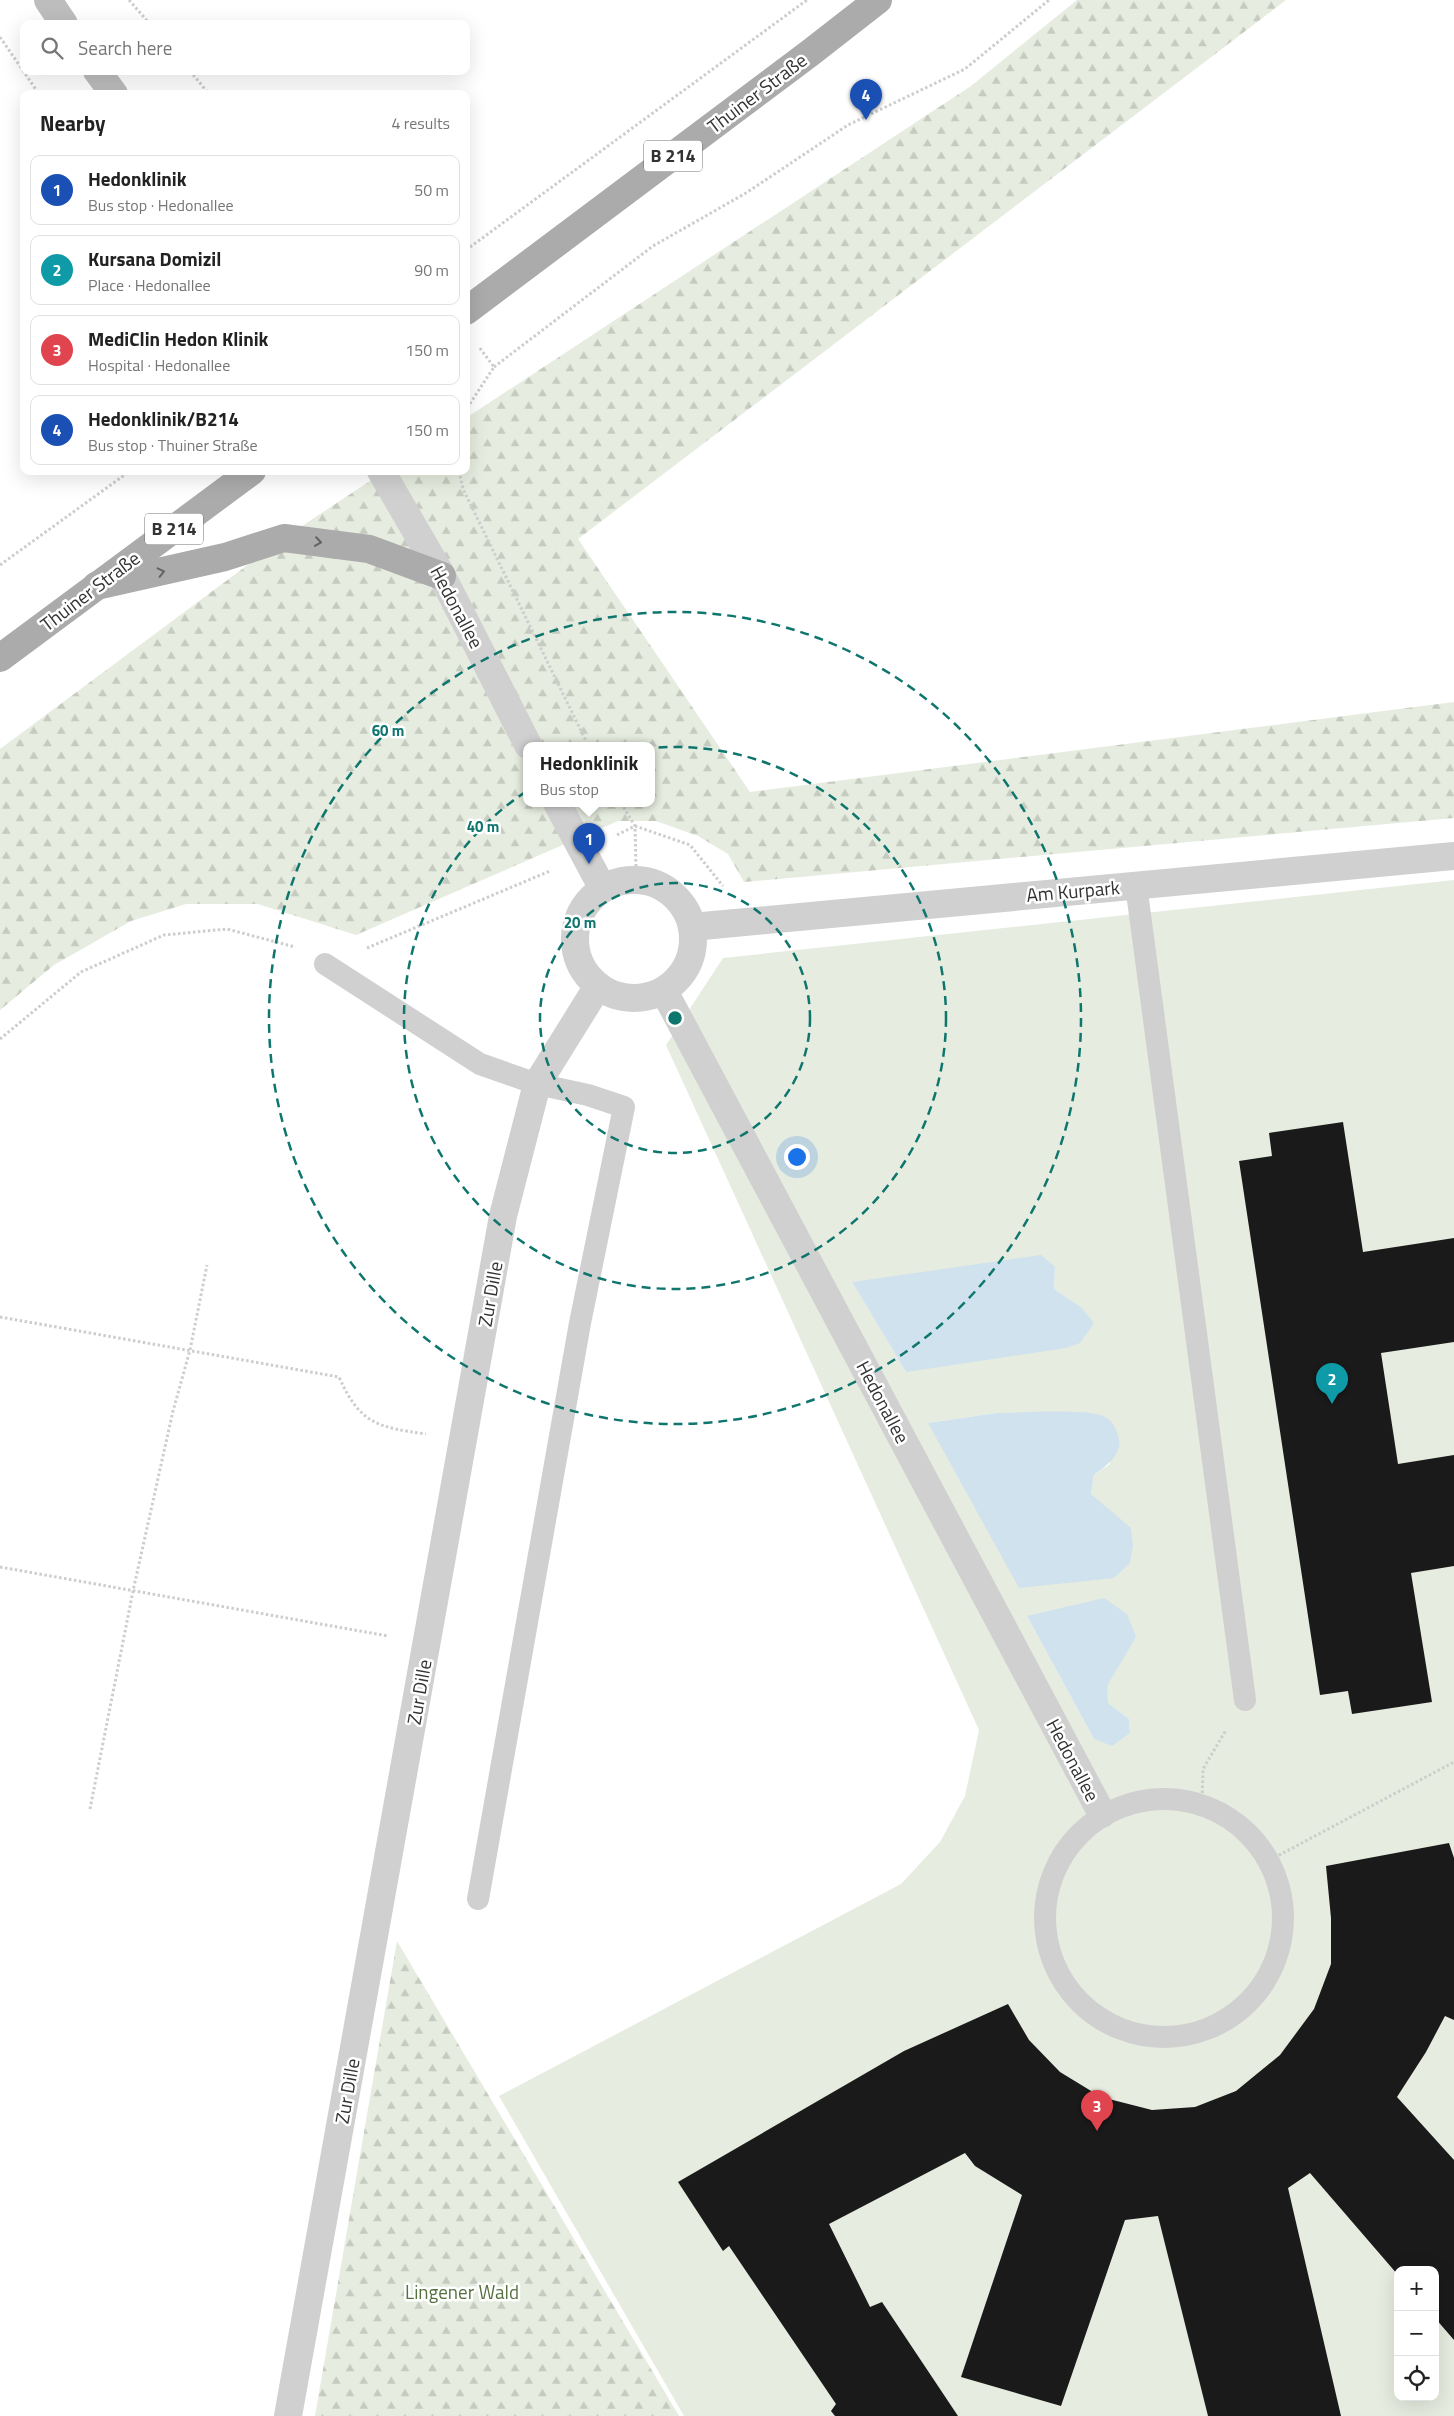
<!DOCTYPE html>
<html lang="en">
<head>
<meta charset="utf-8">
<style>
  :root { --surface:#fff; --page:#f6f6f6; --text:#222; --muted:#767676; --line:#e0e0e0; --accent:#e63946 }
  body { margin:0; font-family:"Titillium Web",sans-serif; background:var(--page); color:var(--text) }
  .controls { position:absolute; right:15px; bottom:15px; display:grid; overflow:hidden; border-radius:10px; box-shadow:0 5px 20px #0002 }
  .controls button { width:45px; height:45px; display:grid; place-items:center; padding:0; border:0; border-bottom:1px solid var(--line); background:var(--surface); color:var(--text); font:25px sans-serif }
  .you { position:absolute; left:796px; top:1156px; width:18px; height:18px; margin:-12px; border:4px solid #fff; border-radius:50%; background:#1a73e8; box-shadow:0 0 0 8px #1a73e833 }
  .badge { display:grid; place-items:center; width:32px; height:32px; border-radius:50%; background:var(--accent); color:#fff; font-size:16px; font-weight:700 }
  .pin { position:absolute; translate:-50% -41px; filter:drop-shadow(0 1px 2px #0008) }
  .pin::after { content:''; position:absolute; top:26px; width:18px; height:15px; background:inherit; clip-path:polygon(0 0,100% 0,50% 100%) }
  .popup { position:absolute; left:523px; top:742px; width:132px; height:65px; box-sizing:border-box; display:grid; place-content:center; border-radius:10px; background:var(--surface); filter:drop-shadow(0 1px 4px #0005); font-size:16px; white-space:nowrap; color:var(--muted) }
  .popup b { font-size:19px; color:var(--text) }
  .popup::after { content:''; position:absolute; left:50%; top:100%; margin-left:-10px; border:10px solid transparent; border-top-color:var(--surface) }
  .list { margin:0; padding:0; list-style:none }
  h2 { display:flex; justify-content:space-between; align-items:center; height:65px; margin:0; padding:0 20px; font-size:21px }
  h2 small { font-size:16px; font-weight:400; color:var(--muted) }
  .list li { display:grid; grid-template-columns:32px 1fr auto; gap:15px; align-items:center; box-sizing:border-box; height:70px; margin:0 10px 10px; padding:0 10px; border:1px solid var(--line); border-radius:10px }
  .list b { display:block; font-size:19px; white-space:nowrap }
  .list p { margin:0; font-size:16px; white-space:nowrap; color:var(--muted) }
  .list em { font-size:16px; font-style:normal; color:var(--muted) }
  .icon { flex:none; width:28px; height:28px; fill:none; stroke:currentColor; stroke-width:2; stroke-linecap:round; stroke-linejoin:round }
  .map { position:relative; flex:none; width:1454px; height:2416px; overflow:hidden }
  .search { position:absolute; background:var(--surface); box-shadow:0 5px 20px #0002; left:20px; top:20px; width:450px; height:55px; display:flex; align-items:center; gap:12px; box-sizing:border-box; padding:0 18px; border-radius:10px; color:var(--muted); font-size:19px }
  .panel { position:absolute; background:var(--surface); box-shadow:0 5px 20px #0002; left:20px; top:90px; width:450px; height:385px; border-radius:10px }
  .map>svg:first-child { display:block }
  .green { fill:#e6ecdf; fill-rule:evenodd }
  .forest { fill:url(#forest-firs); fill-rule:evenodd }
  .water { fill:#cfe2ee }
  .building { fill:#1a1a1a }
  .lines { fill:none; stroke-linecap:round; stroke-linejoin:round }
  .path { stroke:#cdcdcd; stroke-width:3; stroke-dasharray:2.5 2.5; stroke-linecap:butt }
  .lane { stroke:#d0d0d0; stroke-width:22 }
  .street { stroke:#d0d0d0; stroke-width:28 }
  .secondary { stroke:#bdbdbd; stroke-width:28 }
  .primary { stroke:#ababab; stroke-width:28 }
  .oneway { stroke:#636363 }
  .ring { fill:none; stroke:#0f766e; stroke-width:2.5; stroke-dasharray:9 6 }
  .labels { text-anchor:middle; stroke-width:5; stroke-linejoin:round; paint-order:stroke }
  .shield { fill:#fff; stroke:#707070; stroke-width:1 }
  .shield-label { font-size:18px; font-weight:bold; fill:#333 }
  .street-label { font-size:19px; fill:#333; stroke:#fff }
  .park-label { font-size:19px; fill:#56703f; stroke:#fff }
  .centre { fill:#0f766e; stroke:#fff; stroke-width:2.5 }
  .ring-label { font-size:15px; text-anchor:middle; font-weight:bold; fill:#0f766e; stroke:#fff; stroke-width:5; stroke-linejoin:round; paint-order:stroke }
</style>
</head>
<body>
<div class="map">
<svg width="1454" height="2416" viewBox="0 0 1454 2416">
  <defs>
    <pattern id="forest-firs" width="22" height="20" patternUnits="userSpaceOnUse" patternTransform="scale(1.25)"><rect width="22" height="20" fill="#e6ecdf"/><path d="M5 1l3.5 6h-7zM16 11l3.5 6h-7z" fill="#c6cbc0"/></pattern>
  </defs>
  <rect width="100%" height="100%" fill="#fff"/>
  <path class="green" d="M1454,880v1536h-770l-185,-320 402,-212 39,-42 25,-46 14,-66 -313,-685 57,-87zM1055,1267l-1,22 27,18 -175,65 -54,-90zM996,1413h90l18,4 6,47 -16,11 -3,20 16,15 -179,-87zM1027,1616l109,21 -30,49 2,17 21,16 1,14 -36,6zM1398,2270h37v127h-37z"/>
  <g class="forest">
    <path d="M1077,0h209l-708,539 172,253 704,-90v116l-710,64 -16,-28 -30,-18 -42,-15h-38l-262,114 -98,-31h-72l-55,17 -77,44 -54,45v-261l284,-211 101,-67h81v-53l505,-332zM526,745h126v58h-126z"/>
    <path d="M397,1941l282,475h-364z"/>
  </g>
  <g class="water">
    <path d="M1041,1255l14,12 -1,22 27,18 13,16 -14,20 -14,5 -160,24 -54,-90z"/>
    <path d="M996,1413c22,0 93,-5 109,4 9,5 12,13 14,22 3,16 -14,28 -25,36l-3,19 40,34 2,18 -3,17 -16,15 -95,10 -91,-165z"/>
    <path d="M1104,1598l23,16 9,23 -29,49 1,17 21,16 1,14 -18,13 -18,-7 -67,-123z"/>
  </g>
  <g class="building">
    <path d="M1343,1122l20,130 91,-14v104l-73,11 17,111 56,-9v111l-43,7 21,129 -80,12 -4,-23 -28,4 -81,-534 33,-5 -3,-23z"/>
    <path d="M1449,1843l5,15v162l-9,-4 -19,36 -29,45 57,63v180l-19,-22v-48h-37v5l-88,-102 -22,15 53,228h-133l-50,-200 -33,4 -64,186 -100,-29 61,-182 -47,-29 -10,-13 -136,71 41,83 12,-5 76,114h-123l-4,-5 5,-7 -107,-158 -6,5 -45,-69 226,-131 104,-47 21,36 31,32 41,25 51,13 43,-3 41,-16 44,-36 34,-46 17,-45v-46l-5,-52z"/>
  </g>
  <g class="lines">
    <g class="path">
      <path d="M129,0l21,24"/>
      <path d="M0,37l39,57"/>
      <path d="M190,71l19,23"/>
      <path d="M466,250l341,-250"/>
      <path d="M494,367l159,-121 93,-53 102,-68 117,-56 84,-69"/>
      <path d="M466,413l5,-11 23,-35 -15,-20"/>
      <path d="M459,471l4,18 125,256"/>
      <path d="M0,565l130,-94"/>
      <path d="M621,803l14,23 1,42"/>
      <path d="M617,835l18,-9 55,19 33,41"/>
      <path d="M367,948l183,-77"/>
      <path d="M0,1039l81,-67 83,-37 63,-6 68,18"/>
      <path d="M0,1317l339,60c21,47 38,50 87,57"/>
      <path d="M0,1567l388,69"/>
      <path d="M1202,1803l1,-34 23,-39"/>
      <path d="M90,1809l43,-218 40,-180 17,-61 17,-85"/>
      <path d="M1270,1860l184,-98"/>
    </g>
    <g class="lane">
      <path d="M1136,885l109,815"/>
      <path d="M325,964l155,100 57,20 51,11 36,12 -44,216 -102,576"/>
      <circle cx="1164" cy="1918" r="119"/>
    </g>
    <g class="street">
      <path d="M381,471l61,105 86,169"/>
      <path d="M557,803l46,86"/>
      <circle cx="634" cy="939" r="59"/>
      <path d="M692,927l762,-71"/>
      <path d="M664,991l438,823"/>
      <path d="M288,2416l215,-1200 34,-132 61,-98"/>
    </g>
    <g class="secondary">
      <path d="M48,0l16,24"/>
      <path d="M97,71l17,23"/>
    </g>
    <g class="primary">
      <path d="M466,311l344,-258 68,-53"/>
      <path d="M96,586l129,-29 59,-19 85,11 73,27"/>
      <path d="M0,658l252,-187"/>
    </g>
  </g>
  <defs><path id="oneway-chevron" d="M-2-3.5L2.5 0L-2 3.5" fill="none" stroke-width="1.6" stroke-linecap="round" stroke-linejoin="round" transform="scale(1.25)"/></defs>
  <g class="oneway">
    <use href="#oneway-chevron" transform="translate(318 542) rotate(8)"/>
    <use href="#oneway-chevron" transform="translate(161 572) rotate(-13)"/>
  </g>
  <g class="ring">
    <circle cx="675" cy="1018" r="135"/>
    <circle cx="675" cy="1018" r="271"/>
    <circle cx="675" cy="1018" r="406"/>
  </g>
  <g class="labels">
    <g class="shield">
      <rect x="644" y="140.5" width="58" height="31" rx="4"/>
      <rect x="145" y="513.5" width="58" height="31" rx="4"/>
    </g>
    <g class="shield-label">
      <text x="673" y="162">B 214</text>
      <text x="174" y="535">B 214</text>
    </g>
    <g class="street-label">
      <text transform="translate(757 93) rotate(-37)" y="7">Thuiner Straße</text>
      <text transform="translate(90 591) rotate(-37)" y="7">Thuiner Straße</text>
      <text transform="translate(457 607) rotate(62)" y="7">Hedonallee</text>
      <text transform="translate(1073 891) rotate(-5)" y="7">Am Kurpark</text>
      <text transform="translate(490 1294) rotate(-80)" y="7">Zur Dille</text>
      <text transform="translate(883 1402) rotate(62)" y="7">Hedonallee</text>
      <text transform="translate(419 1692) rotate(-80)" y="7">Zur Dille</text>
      <text transform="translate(1073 1760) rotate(62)" y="7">Hedonallee</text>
      <text transform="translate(347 2091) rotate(-80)" y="7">Zur Dille</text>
    </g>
    <g class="park-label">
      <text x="462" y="2299">Lingener Wald</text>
    </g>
  </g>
  <circle cx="675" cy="1018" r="8" class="centre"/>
  <g class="ring-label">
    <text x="388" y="736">60 m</text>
    <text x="483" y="832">40 m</text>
    <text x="580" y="928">20 m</text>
  </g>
</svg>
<div class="controls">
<button>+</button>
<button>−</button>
<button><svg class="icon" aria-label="locate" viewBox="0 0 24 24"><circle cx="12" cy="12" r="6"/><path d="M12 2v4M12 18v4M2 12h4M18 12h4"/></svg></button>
</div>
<div class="you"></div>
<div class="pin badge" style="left:589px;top:864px;background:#1a4fb4">1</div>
<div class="popup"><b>Hedonklinik</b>Bus stop</div>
<div class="pin badge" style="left:1332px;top:1404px;background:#0f9aa8">2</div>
<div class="pin badge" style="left:1097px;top:2131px;background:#e0444e">3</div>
<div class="pin badge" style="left:866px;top:120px;background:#1a4fb4">4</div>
<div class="search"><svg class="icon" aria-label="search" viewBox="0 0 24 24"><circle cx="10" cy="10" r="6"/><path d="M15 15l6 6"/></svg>Search here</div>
<section class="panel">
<h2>Nearby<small>4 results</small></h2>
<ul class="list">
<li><span class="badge" style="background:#1a4fb4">1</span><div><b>Hedonklinik</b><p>Bus stop · Hedonallee</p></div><em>50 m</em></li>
<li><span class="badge" style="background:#0f9aa8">2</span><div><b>Kursana Domizil</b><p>Place · Hedonallee</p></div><em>90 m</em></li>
<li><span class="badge" style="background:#e0444e">3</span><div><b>MediClin Hedon Klinik</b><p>Hospital · Hedonallee</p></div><em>150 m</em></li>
<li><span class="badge" style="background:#1a4fb4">4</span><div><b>Hedonklinik/B214</b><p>Bus stop · Thuiner Straße</p></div><em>150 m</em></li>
</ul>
</section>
</div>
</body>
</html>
